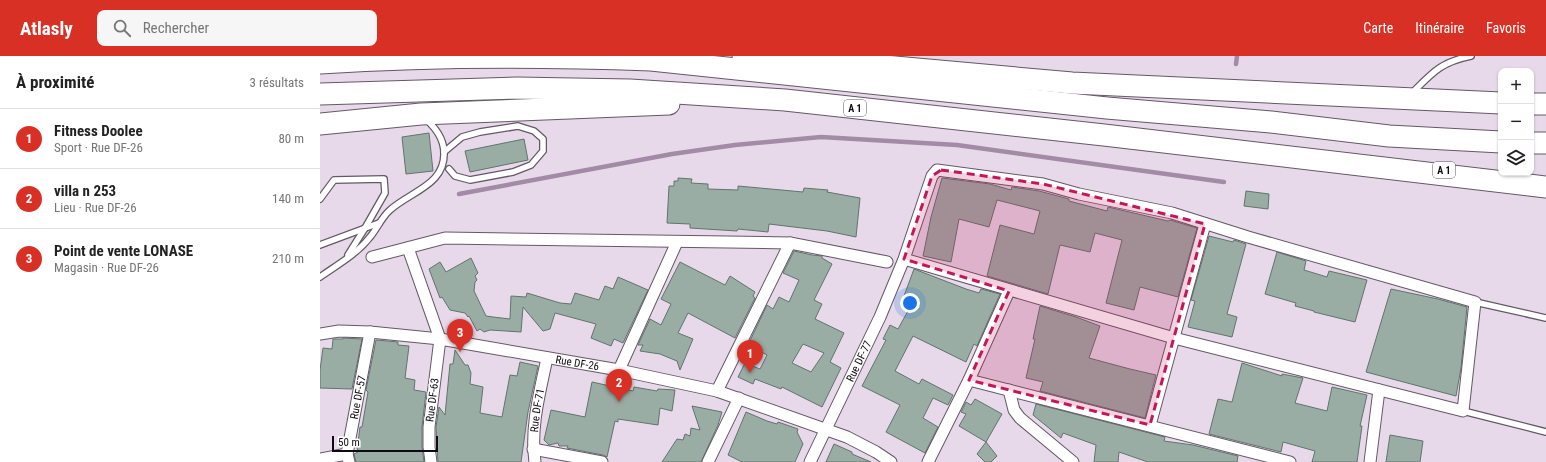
<!DOCTYPE html>
<html lang="fr">
<head>
<meta charset="utf-8">
<style>
  :root { --surface:#fff; --page:#f6f6f6; --text:#222; --muted:#767676; --line:#e0e0e0; --accent:#d93025 }
  body { margin:0; font-family:"Roboto Condensed",sans-serif; background:var(--page); color:var(--text) }
  .controls { position:absolute; right:12px; top:12px; display:grid; overflow:hidden; border-radius:8px; box-shadow:0 1px 3px #0004 }
  .controls button { width:36px; height:36px; display:grid; place-items:center; padding:0; border:0; border-bottom:1px solid var(--line); background:var(--surface); color:var(--text); font:20px sans-serif }
  .scale { position:absolute; left:12px; bottom:10px; width:106px; box-sizing:border-box; padding-left:4px; border:2px solid #0f0a10; border-top:0; font-size:11px; line-height:14px; white-space:nowrap; color:#0f0a10; -webkit-text-stroke:3px #fff; paint-order:stroke }
  .you { position:absolute; left:590px; top:247px; width:14px; height:14px; margin:-10px; border:3px solid #fff; border-radius:50%; background:#1a73e8; box-shadow:0 0 0 6px #1a73e833 }
  .badge { display:grid; place-items:center; width:26px; height:26px; border-radius:50%; background:var(--accent); color:#fff; font-size:13px; font-weight:700 }
  .pin { position:absolute; translate:-50% -33px; filter:drop-shadow(0 1px 2px #0008) }
  .pin::after { content:''; position:absolute; top:21px; width:14px; height:12px; background:inherit; clip-path:polygon(0 0,100% 0,50% 100%) }
  .list { margin:0; padding:0; list-style:none }
  h2 { display:flex; justify-content:space-between; align-items:center; height:52px; margin:0; padding:0 16px; font-size:17px }
  h2 small { font-size:13px; font-weight:400; color:var(--muted) }
  .list li { display:grid; grid-template-columns:26px 1fr auto; gap:12px; align-items:center; box-sizing:border-box; height:60px; padding:0 16px; border-top:1px solid var(--line) }
  .list b { display:block; font-size:15px; white-space:nowrap }
  .list p { margin:0; font-size:13px; white-space:nowrap; color:var(--muted) }
  .list em { font-size:13px; font-style:normal; color:var(--muted) }
  .icon { flex:none; width:22px; height:22px; fill:none; stroke:currentColor; stroke-width:2; stroke-linecap:round; stroke-linejoin:round }
  .map { position:relative; flex:none; width:1226px; height:406px; overflow:hidden }
  header { display:flex; align-items:center; gap:24px; box-sizing:border-box; height:56px; padding:0 20px; background:var(--accent); color:#fff }
  header strong { font-size:19px }
  nav { display:flex; gap:22px; margin-inline-start:auto; font-size:14px }
  .search { width:280px; height:36px; background:var(--page); display:flex; align-items:center; gap:10px; box-sizing:border-box; padding:0 14px; border-radius:8px; color:var(--muted); font-size:15px }
  main { display:flex }
  aside { flex:1; background:var(--surface) }
  .map>svg:first-child { display:block }
  .lines { fill:none; stroke-linecap:round; stroke-linejoin:round }
  .stream { stroke:#a38aa7; stroke-width:4.5 }
  .building { fill:#99ada4; stroke:#61746c; fill-rule:evenodd }
  .lane-casing { stroke:#645866; stroke-width:8 }
  .street-casing { stroke:#645866; stroke-width:13 }
  .highway-casing { stroke:#645866; stroke-width:23 }
  .lane { stroke:#fff; stroke-width:5.5 }
  .street { stroke:#fff; stroke-width:11 }
  .highway { stroke:#fff; stroke-width:21 }
  .marked { fill:#c2185b; fill-opacity:0.2; stroke:#c2185b; stroke-width:3; stroke-dasharray:8 5; stroke-linejoin:round }
  .labels { text-anchor:middle; stroke-width:3; stroke-linejoin:round; paint-order:stroke }
  .shield { fill:#fff; stroke:#575458; stroke-width:1 }
  .shield-label { font-size:10px; font-weight:bold; fill:#0f0a10 }
  .street-label { font-size:11px; fill:#0f0a10; stroke:#fff }
</style>
</head>
<body>
<header>
<strong>Atlasly</strong>
<div class="search"><svg class="icon" aria-label="search" viewBox="0 0 24 24"><circle cx="10" cy="10" r="6"/><path d="M15 15l6 6"/></svg>Rechercher</div>
<nav><a>Carte</a><a>Itinéraire</a><a>Favoris</a></nav>
</header>
<main>
<aside>
<h2>À proximité<small>3 résultats</small></h2>
<ul class="list">
<li><span class="badge">1</span><div><b>Fitness Doolee</b><p>Sport · Rue DF-26</p></div><em>80 m</em></li>
<li><span class="badge">2</span><div><b>villa n 253</b><p>Lieu · Rue DF-26</p></div><em>140 m</em></li>
<li><span class="badge">3</span><div><b>Point de vente LONASE</b><p>Magasin · Rue DF-26</p></div><em>210 m</em></li>
</ul>
</aside>
<div class="map">
<svg width="1226" height="406" viewBox="0 0 1226 406">
  <rect width="100%" height="100%" fill="#e7d9e9"/>
  <g class="lines">
    <g class="stream">
      <path d="M916,8l1,-8"/>
      <path d="M139,138l213,-40 63,-9 86,-8 136,8 267,37"/>
    </g>
  </g>
  <g class="building">
    <path d="M109,77l4,38 -27,3 -4,-37z"/>
    <path d="M204,83l4,21 -58,12 -5,-21z"/>
    <path d="M358,122l14,1 -1,4 17,1v5l30,1v-4l65,6 1,-4 24,2 -1,2 33,6 -4,39 -29,-6 -58,-7 -1,8 -30,-3 -1,2 -47,-3v-4l-23,-1 2,-37h5v-5h4z"/>
    <path d="M622,122l48,6 21,6 1,-3 27,4 30,8v2l38,10 1,-4 60,14 2,-1 27,8 -19,69 -38,-10 -6,23 -28,-7 16,-63 -27,-7 -5,19 -30,-7 -12,49 -61,-18 13,-51 34,9 6,-23 -43,-11 -8,27 -30,-8 -8,43 -28,-6 8,-39z"/>
    <path d="M926,135l23,3 -1,15 -24,-3z"/>
    <path d="M889,180l24,6 1,-2 12,4 -19,70 10,3 -5,20 -44,-10 7,-26 -4,-1z"/>
    <path d="M474,195l18,4 10,1v2l10,6 -18,36 8,4 -7,15 29,14 -14,29 11,6 -19,39 -40,-20 -1,2 -26,-10 -2,5 -15,-7 7,-14 15,6 7,-14 -19,-10 19,-40 6,4 6,-12 10,5 10,-22 -16,-7zM483,288l21,9 -13,19 -19,-9z"/>
    <path d="M957,196l29,9 -2,9 23,7 2,-6 38,9 -12,42 -41,-10v-1l-19,-5 1,-3 -31,-9z"/>
    <path d="M151,202l7,15 -3,3 2,4 -2,2 -1,9 12,25 7,1 17,2 1,-23 15,1 1,-4 33,10 11,1 4,-11 24,7 6,-14 8,3 5,-12 30,13 -25,53 -9,-4 -3,7 -20,-8 5,-14 -41,-11 -5,16 -7,2 -20,-24 -2,25 -31,-2 -6,2 -4,-3 -3,2 -8,-15 -1,1 -3,-4 -15,-3 -8,-13 -2,1 -11,-29 11,-7 6,10z"/>
    <path d="M360,206l45,23 5,-9 25,16 -2,4 2,2 -20,40 -47,-25 -10,20 15,6 -13,31 -3,-9 -17,-7 -20,-3 3,-6h-5l12,-26 11,6 10,-21 -10,-5z"/>
    <path d="M594,213l52,20 13,4 2,-4 19,5 -23,52 -3,-2 -8,18 -53,-26 -18,35 24,13 3,-5 31,16 -5,10 -15,-7 -10,20 15,9 -13,26 -39,-21 14,-27 -38,-19 24,-46 -3,-1 7,-14 8,4 16,-29 -10,-4z"/>
    <path d="M1071,233l47,10 29,8 -6,61 -5,28 -90,-24z"/>
    <path d="M720,250l36,11 24,9 -11,32 41,11 26,6 -11,43 -105,-27 3,-9 -17,-4 9,-39h-2z"/>
    <path d="M23,282l19,1 -10,50 -32,-1v-18l3,-22 9,1 1,-10h10z"/>
    <path d="M56,284l22,2v3l11,1 -4,32 10,2 -1,10 12,2 -4,35v20l2,15h-68l-2,-8 4,-2 -2,-8 2,-2 2,-15h2l6,-35 -2,-2z"/>
    <path d="M135,294l10,15h3l3,8 -1,11 13,3 -3,26 22,4 8,-42 7,1 3,-14 18,4 -10,46 -7,50h-83l-2,-35 3,-20 6,8 5,-51h3z"/>
    <path d="M922,307l40,13v-2l21,4 -8,25 32,8 5,-24 35,8 -7,31h2l-5,36h-45l3,-11 -32,-9 -2,10 -72,-18 9,-35 14,3z"/>
    <path d="M272,326l41,9 1,-4 23,4 1,-2 17,1 -3,21 -12,-3 -2,17 -40,-6v3l-3,-1 -8,36 -4,-2 -36,-7 1,-2h-9l-1,-3 -9,2 -5,-5 7,-30 34,7z"/>
    <path d="M655,343l27,15 -16,28 -27,-16 7,-12 -5,-2 5,-10 5,3z"/>
    <path d="M716,348l129,33 -1,4 29,4 45,11 -1,6h-89l-29,-10 -1,10h-24l2,-17 -33,-12 -2,5 -28,-23z"/>
    <path d="M372,350l30,6 -4,13 -17,37h-39l15,-23 6,1 2,-6 5,2 1,-8 9,2z"/>
    <path d="M426,356l21,9 10,3 1,-2 20,7 -1,3 6,12 -8,18h-53l-14,-7z"/>
    <path d="M1070,379l33,6 -3,21h-34z"/>
    <path d="M666,386l11,14 -6,6h-6l-8,-8z"/>
    <path d="M514,388l18,8v2l19,8h-45z"/>
  </g>
  <g class="lines">
    <defs>
      <g id="lane">
        <path d="M1092,37c21,-21 29,-31 59,-37"/>
        <path d="M124,96l18,-15 18,-5 38,-6 16,5 9,8v12l-12,14 -18,7 -43,8 -15,-4 -6,-7"/>
        <path d="M0,143l14,-19 50,-1 1,14 -20,35 -17,27"/>
        <path d="M0,189l59,-22"/>
        <path d="M0,221c17,-12 37,-23 50,-40 7,-8 11,-19 20,-27 21,-19 56,-25 54,-59 -1,-13 -8,-22 -17,-31"/>
        <path d="M1155,246l71,16"/>
        <path d="M1143,355l83,21"/>
      </g>
      <g id="street">
        <path d="M88,192l32,91 -11,88v20l2,15"/>
        <path d="M52,201l73,-19 345,5 97,19"/>
        <path id="s1" d="M0,278l19,-3 31,1 70,7 179,31 98,21 130,46 29,15 15,10"/>
        <path d="M299,314l58,-128"/>
        <path d="M649,324l321,82"/>
        <path d="M689,334l5,20 6,8 53,44"/>
        <path d="M397,335l73,-148"/>
        <path d="M830,369l55,-201"/>
        <path d="M213,393l69,13"/>
        <path d="M0,403l27,-5"/>
        <path id="s2" d="M29,406l-2,-8 23,-122"/>
        <path id="s3" d="M215,406c-5,-35 5,-70 12,-104"/>
        <path d="M388,406l31,-64"/>
        <path id="s4" d="M490,406l70,-145 24,-58 28,-83 5,-6 106,14 36,10 93,19 76,24 227,65 -12,109 -289,-73 -270,-79"/>
        <path d="M608,406l41,-82 40,-89"/>
        <path d="M1050,406l9,-72"/>
      </g>
      <g id="highway">
        <path d="M423,0l75,4 254,23 429,20"/>
        <path d="M0,7c110,-7 220,-7 331,-3l456,48 164,14 118,14 112,6"/>
        <path d="M0,38l197,-6 113,2 155,10 319,35 442,52"/>
        <path d="M1211,48h15"/>
        <path d="M0,68l101,-10 248,-10"/>
        <path d="M1211,87h15"/>
      </g>
    </defs>
    <use href="#lane" class="lane-casing"/>
    <use href="#street" class="street-casing"/>
    <use href="#highway" class="highway-casing"/>
    <use href="#lane" class="lane"/>
    <use href="#street" class="street"/>
    <use href="#highway" class="highway"/>
  </g>
  <path class="marked" d="M621,114l102,14 162,40 -55,201 -181,-45 40,-89 -105,-32 28,-83z"/>
  <g class="labels">
    <g class="shield">
      <rect x="524" y="44" width="22" height="16" rx="3"/>
      <rect x="1113" y="106" width="22" height="16" rx="3"/>
    </g>
    <g class="shield-label">
      <text x="535" y="56">A 1</text>
      <text x="1124" y="118">A 1</text>
    </g>
    <g class="street-label">
      <text dy="4" stroke="none"><textPath href="#s4" startOffset="112">Rue DF-77</textPath></text>
      <text dy="4" stroke="none"><textPath href="#s1" startOffset="260">Rue DF-26</textPath></text>
      <text dy="4" stroke="none"><textPath href="#s2" startOffset="66">Rue DF-57</textPath></text>
      <text transform="translate(112 344) rotate(-83)" y="4">Rue DF-63</text>
      <text dy="4" stroke="none"><textPath href="#s3" startOffset="52">Rue DF-71</textPath></text>
    </g>
  </g>
</svg>
<div class="controls">
<button>+</button>
<button>−</button>
<button><svg class="icon" aria-label="layers" viewBox="0 0 24 24"><path d="M12 4l9 5-9 5-9-5zM3 14l9 5 9-5"/></svg></button>
</div>
<div class="scale">50 m</div>
<div class="you"></div>
<div class="pin badge" style="left:430px;top:317px">1</div>
<div class="pin badge" style="left:299px;top:346px">2</div>
<div class="pin badge" style="left:140px;top:296px">3</div>
</div>
</main>
</body>
</html>
